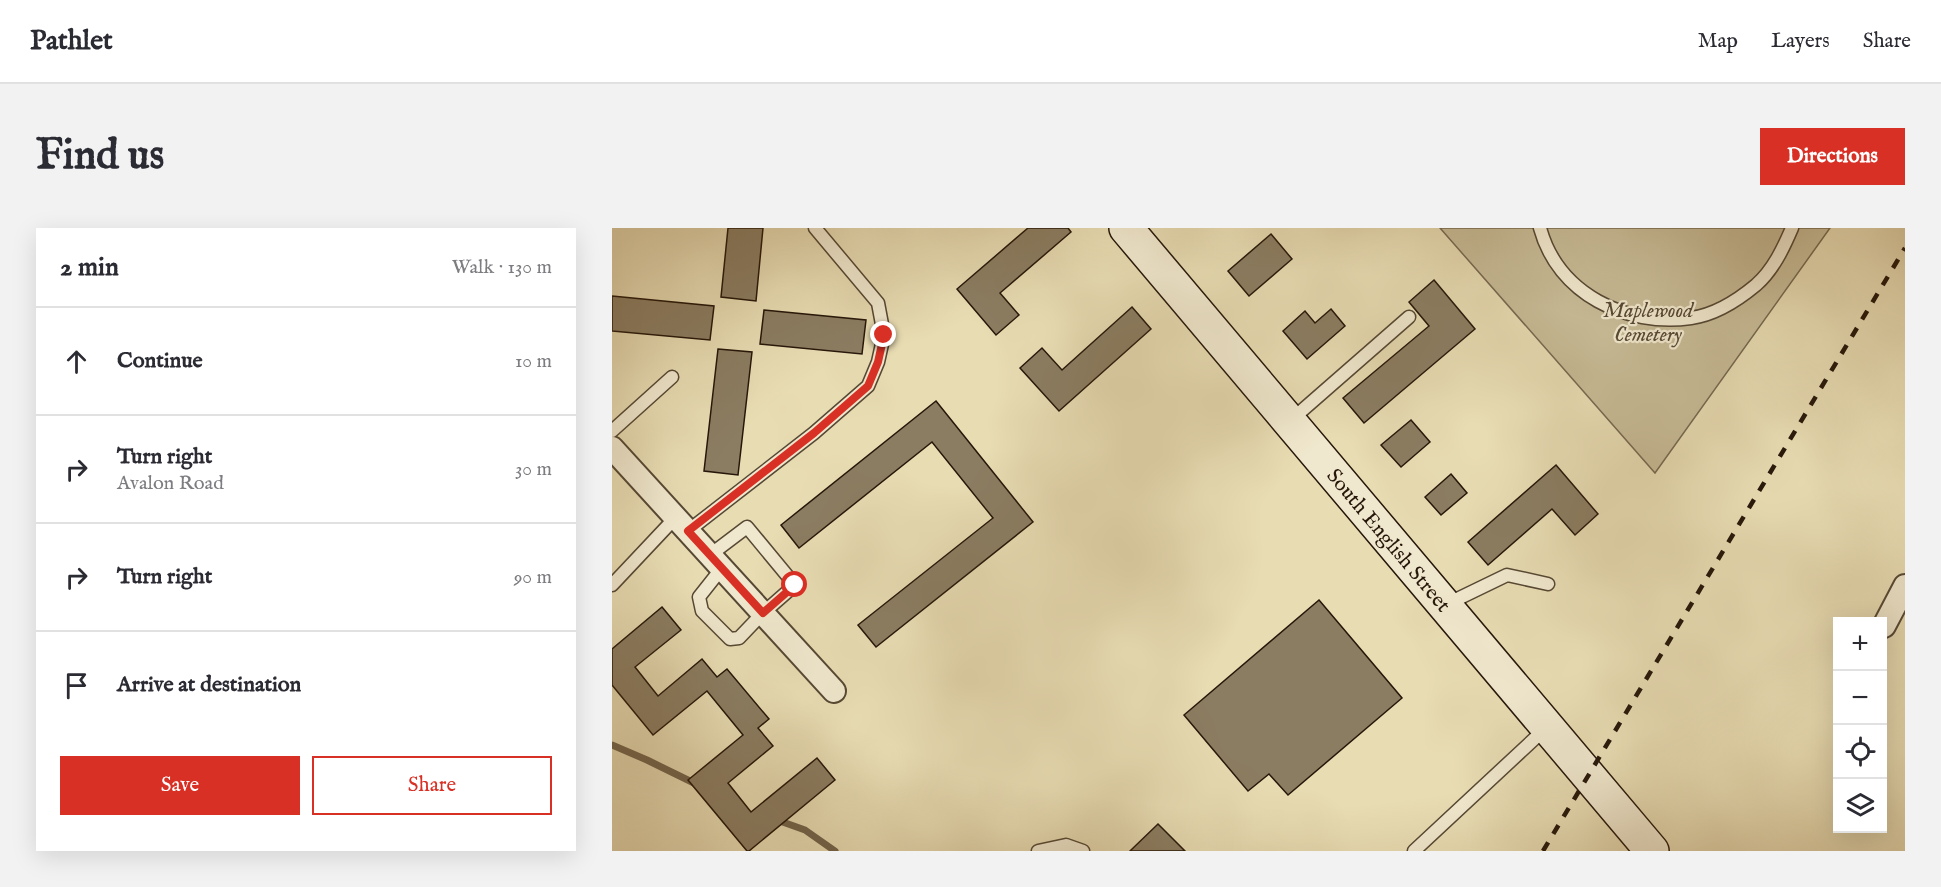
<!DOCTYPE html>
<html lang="en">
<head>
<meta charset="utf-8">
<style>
  :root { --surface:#fff; --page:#f2f2f3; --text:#2b2b33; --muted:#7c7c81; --line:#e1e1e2; --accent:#d93025 }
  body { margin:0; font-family:"IM FELL English",serif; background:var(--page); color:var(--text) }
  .controls { position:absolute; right:18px; bottom:18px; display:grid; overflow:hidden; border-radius:0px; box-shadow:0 6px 24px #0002 }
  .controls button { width:54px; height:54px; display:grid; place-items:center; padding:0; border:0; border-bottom:2px solid var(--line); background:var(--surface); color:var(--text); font:30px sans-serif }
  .stop { position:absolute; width:18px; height:18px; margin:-14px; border:4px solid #d93025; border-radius:50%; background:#fff }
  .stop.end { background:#d93025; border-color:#fff; box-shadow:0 2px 6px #0008 }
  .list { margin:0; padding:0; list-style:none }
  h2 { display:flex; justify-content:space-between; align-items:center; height:78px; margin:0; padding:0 24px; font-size:26px }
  h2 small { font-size:20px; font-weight:400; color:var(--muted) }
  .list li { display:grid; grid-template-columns:39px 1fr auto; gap:18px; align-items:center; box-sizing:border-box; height:108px; padding:0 24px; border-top:2px solid var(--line) }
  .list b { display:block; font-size:22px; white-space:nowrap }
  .list p { margin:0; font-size:20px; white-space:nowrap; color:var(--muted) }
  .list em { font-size:20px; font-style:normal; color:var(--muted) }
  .actions { display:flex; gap:12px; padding:18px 24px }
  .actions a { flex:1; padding:14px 0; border:2px solid var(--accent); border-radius:0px; text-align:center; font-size:21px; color:var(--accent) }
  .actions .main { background:var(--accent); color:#fff }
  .icon { flex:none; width:33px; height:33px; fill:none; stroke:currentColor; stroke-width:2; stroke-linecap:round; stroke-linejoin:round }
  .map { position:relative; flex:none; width:1293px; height:623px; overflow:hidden; border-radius:0px }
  header { display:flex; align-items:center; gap:36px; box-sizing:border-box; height:84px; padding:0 30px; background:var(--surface); border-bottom:2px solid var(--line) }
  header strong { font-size:28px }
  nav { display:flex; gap:33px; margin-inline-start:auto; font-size:21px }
  .intro { display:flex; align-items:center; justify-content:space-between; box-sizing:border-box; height:144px; padding:0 36px }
  h1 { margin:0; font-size:42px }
  .button { padding:15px 27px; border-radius:0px; background:var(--accent); color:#fff; font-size:21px; font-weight:700 }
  main { display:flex; gap:36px; padding:0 36px }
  aside { flex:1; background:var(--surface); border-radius:0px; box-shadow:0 6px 24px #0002 }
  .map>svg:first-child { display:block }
  .green { fill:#c7bb96; stroke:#766950; stroke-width:1.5 }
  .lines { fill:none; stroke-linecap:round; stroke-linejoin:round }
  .stream { stroke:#73654d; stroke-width:7 }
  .building { fill:#8b7d62; stroke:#26170a; stroke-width:1.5 }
  .lane-casing { stroke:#564834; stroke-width:15 }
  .street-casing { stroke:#564834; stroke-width:26 }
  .secondary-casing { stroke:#26170a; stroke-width:36 }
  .lane { stroke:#f0e8ce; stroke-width:12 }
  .street { stroke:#f0e8ce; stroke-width:22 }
  .secondary { stroke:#f0e8ce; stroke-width:33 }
  .rail { stroke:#26170a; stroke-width:4.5; stroke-dasharray:10 10; stroke-linecap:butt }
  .route { stroke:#d93025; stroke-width:8 }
  .labels { text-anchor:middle; stroke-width:4.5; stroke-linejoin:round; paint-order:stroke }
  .park-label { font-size:21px; font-style:italic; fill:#564834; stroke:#f0e8ce }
  .street-label { font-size:21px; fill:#26170a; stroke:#f0e8ce }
</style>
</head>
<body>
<header>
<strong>Pathlet</strong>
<nav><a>Map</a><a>Layers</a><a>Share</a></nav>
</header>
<div class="intro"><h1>Find us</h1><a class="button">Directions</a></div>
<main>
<aside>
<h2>2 min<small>Walk · 130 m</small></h2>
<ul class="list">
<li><svg class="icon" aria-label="ahead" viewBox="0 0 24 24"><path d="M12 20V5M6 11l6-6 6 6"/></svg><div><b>Continue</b></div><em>10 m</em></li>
<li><svg class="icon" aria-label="right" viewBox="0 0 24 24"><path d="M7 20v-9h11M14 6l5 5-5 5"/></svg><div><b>Turn right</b><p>Avalon Road</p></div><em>30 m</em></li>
<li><svg class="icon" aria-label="right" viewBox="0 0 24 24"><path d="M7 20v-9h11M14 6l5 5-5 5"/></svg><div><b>Turn right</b></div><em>90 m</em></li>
<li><svg class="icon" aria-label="arrive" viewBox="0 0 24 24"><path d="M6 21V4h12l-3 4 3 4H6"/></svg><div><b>Arrive at destination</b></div></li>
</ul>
<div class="actions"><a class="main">Save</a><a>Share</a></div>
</aside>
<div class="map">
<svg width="1293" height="623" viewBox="0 0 1293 623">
  <rect width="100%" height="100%" fill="#e8dcb3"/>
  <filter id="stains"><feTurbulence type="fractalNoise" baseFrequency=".00333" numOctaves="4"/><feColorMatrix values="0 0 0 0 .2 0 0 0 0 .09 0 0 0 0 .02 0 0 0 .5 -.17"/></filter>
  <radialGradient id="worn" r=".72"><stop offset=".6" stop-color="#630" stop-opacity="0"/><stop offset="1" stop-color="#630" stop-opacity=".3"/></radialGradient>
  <path class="green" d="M828,0h390l-175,245z"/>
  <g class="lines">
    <g class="stream">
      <path d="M0,517l35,15 49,24"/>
      <path d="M165,592l28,10 30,21"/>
    </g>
  </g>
  <g class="building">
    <path d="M116,0h35l-7,73 -35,-4z"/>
    <path d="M416,0h40l3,4 -71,61 19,22 -23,20 -39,-46z"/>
    <path d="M659,6l21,25 -43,37 -21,-25z"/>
    <path d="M822,52l41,49 -111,94 -21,-25 86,-72 -20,-24z"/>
    <path d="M0,68l102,10 -4,34 -98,-9z"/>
    <path d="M520,79l19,22 -92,82 -39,-43 22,-20 20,22z"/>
    <path d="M719,81l14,17 -38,33 -24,-28 22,-20 10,12z"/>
    <path d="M152,82l102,10 -4,34 -102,-10z"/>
    <path d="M106,121l34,3 -14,123 -34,-4z"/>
    <path d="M324,173l97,121 -157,125 -18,-22 135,-107 -61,-76 -133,106 -18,-23z"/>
    <path d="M799,192l19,22 -29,25 -20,-22z"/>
    <path d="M944,237l42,49 -23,21 -23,-26 -64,56 -20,-23z"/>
    <path d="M839,246l16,19 -26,22 -16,-18z"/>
    <path d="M707,372l83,98 -114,97 -19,-21 -21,17 -64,-76z"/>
    <path d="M50,379l19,23 -46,37 23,29 44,-37 15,18 10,-8 42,50 -11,9 15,18 -45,37 23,29 66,-54 18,22 -86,71h-2l-59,-71 55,-45 -36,-44 -54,44 -41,-50v-36z"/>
    <path d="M546,596l27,27h-55z"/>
  </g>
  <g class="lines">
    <defs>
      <g id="lane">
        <path d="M928,0c18,66 86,99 151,90 23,-3 47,-18 65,-33 17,-15 27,-36 36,-57"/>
        <path d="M678,193l119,-104"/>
        <path d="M0,203l60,-54"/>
        <path d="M76,303l126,-98 54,-47 10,-24 6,-27 -6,-32 -63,-75"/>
        <path d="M98,327l37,-28 48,58 -32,28 -24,25 -9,1 -28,-28 -3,-14 23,-29"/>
        <path d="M0,357l64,-68"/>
        <path d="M833,377l62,-30 41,9"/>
        <path d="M426,623l28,-6 17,6"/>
        <path d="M802,623l132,-123"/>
      </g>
      <g id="street">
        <path d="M0,220l222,243"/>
        <path d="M1272,398l21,-40"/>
      </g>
      <path id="secondary" d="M514,0l526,623"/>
    </defs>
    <use href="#lane" class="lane-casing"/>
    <use href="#street" class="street-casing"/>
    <use href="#secondary" class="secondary-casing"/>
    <use href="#lane" class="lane"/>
    <use href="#street" class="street"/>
    <use href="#secondary" class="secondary"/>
    <path class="rail" d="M931,623l362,-603"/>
  </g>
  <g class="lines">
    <path class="route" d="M183,357l-32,28 -75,-82 126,-98 54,-47 10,-24 6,-27"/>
  </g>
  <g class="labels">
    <g class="park-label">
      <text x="1036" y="89">Maplewood<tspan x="1036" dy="24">Cemetery</tspan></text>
    </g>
    <g class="street-label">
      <text transform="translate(777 312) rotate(50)" y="7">South English Street</text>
    </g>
  </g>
  <rect width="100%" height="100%" filter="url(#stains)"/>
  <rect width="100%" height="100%" fill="url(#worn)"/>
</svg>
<div class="controls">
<button>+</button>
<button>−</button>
<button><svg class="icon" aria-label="locate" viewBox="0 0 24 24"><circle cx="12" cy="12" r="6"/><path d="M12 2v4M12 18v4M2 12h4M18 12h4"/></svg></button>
<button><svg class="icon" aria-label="layers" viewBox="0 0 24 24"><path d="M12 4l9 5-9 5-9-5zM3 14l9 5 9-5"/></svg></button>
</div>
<div class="stop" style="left:183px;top:357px"></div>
<div class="stop end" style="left:272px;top:107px"></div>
</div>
</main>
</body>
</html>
